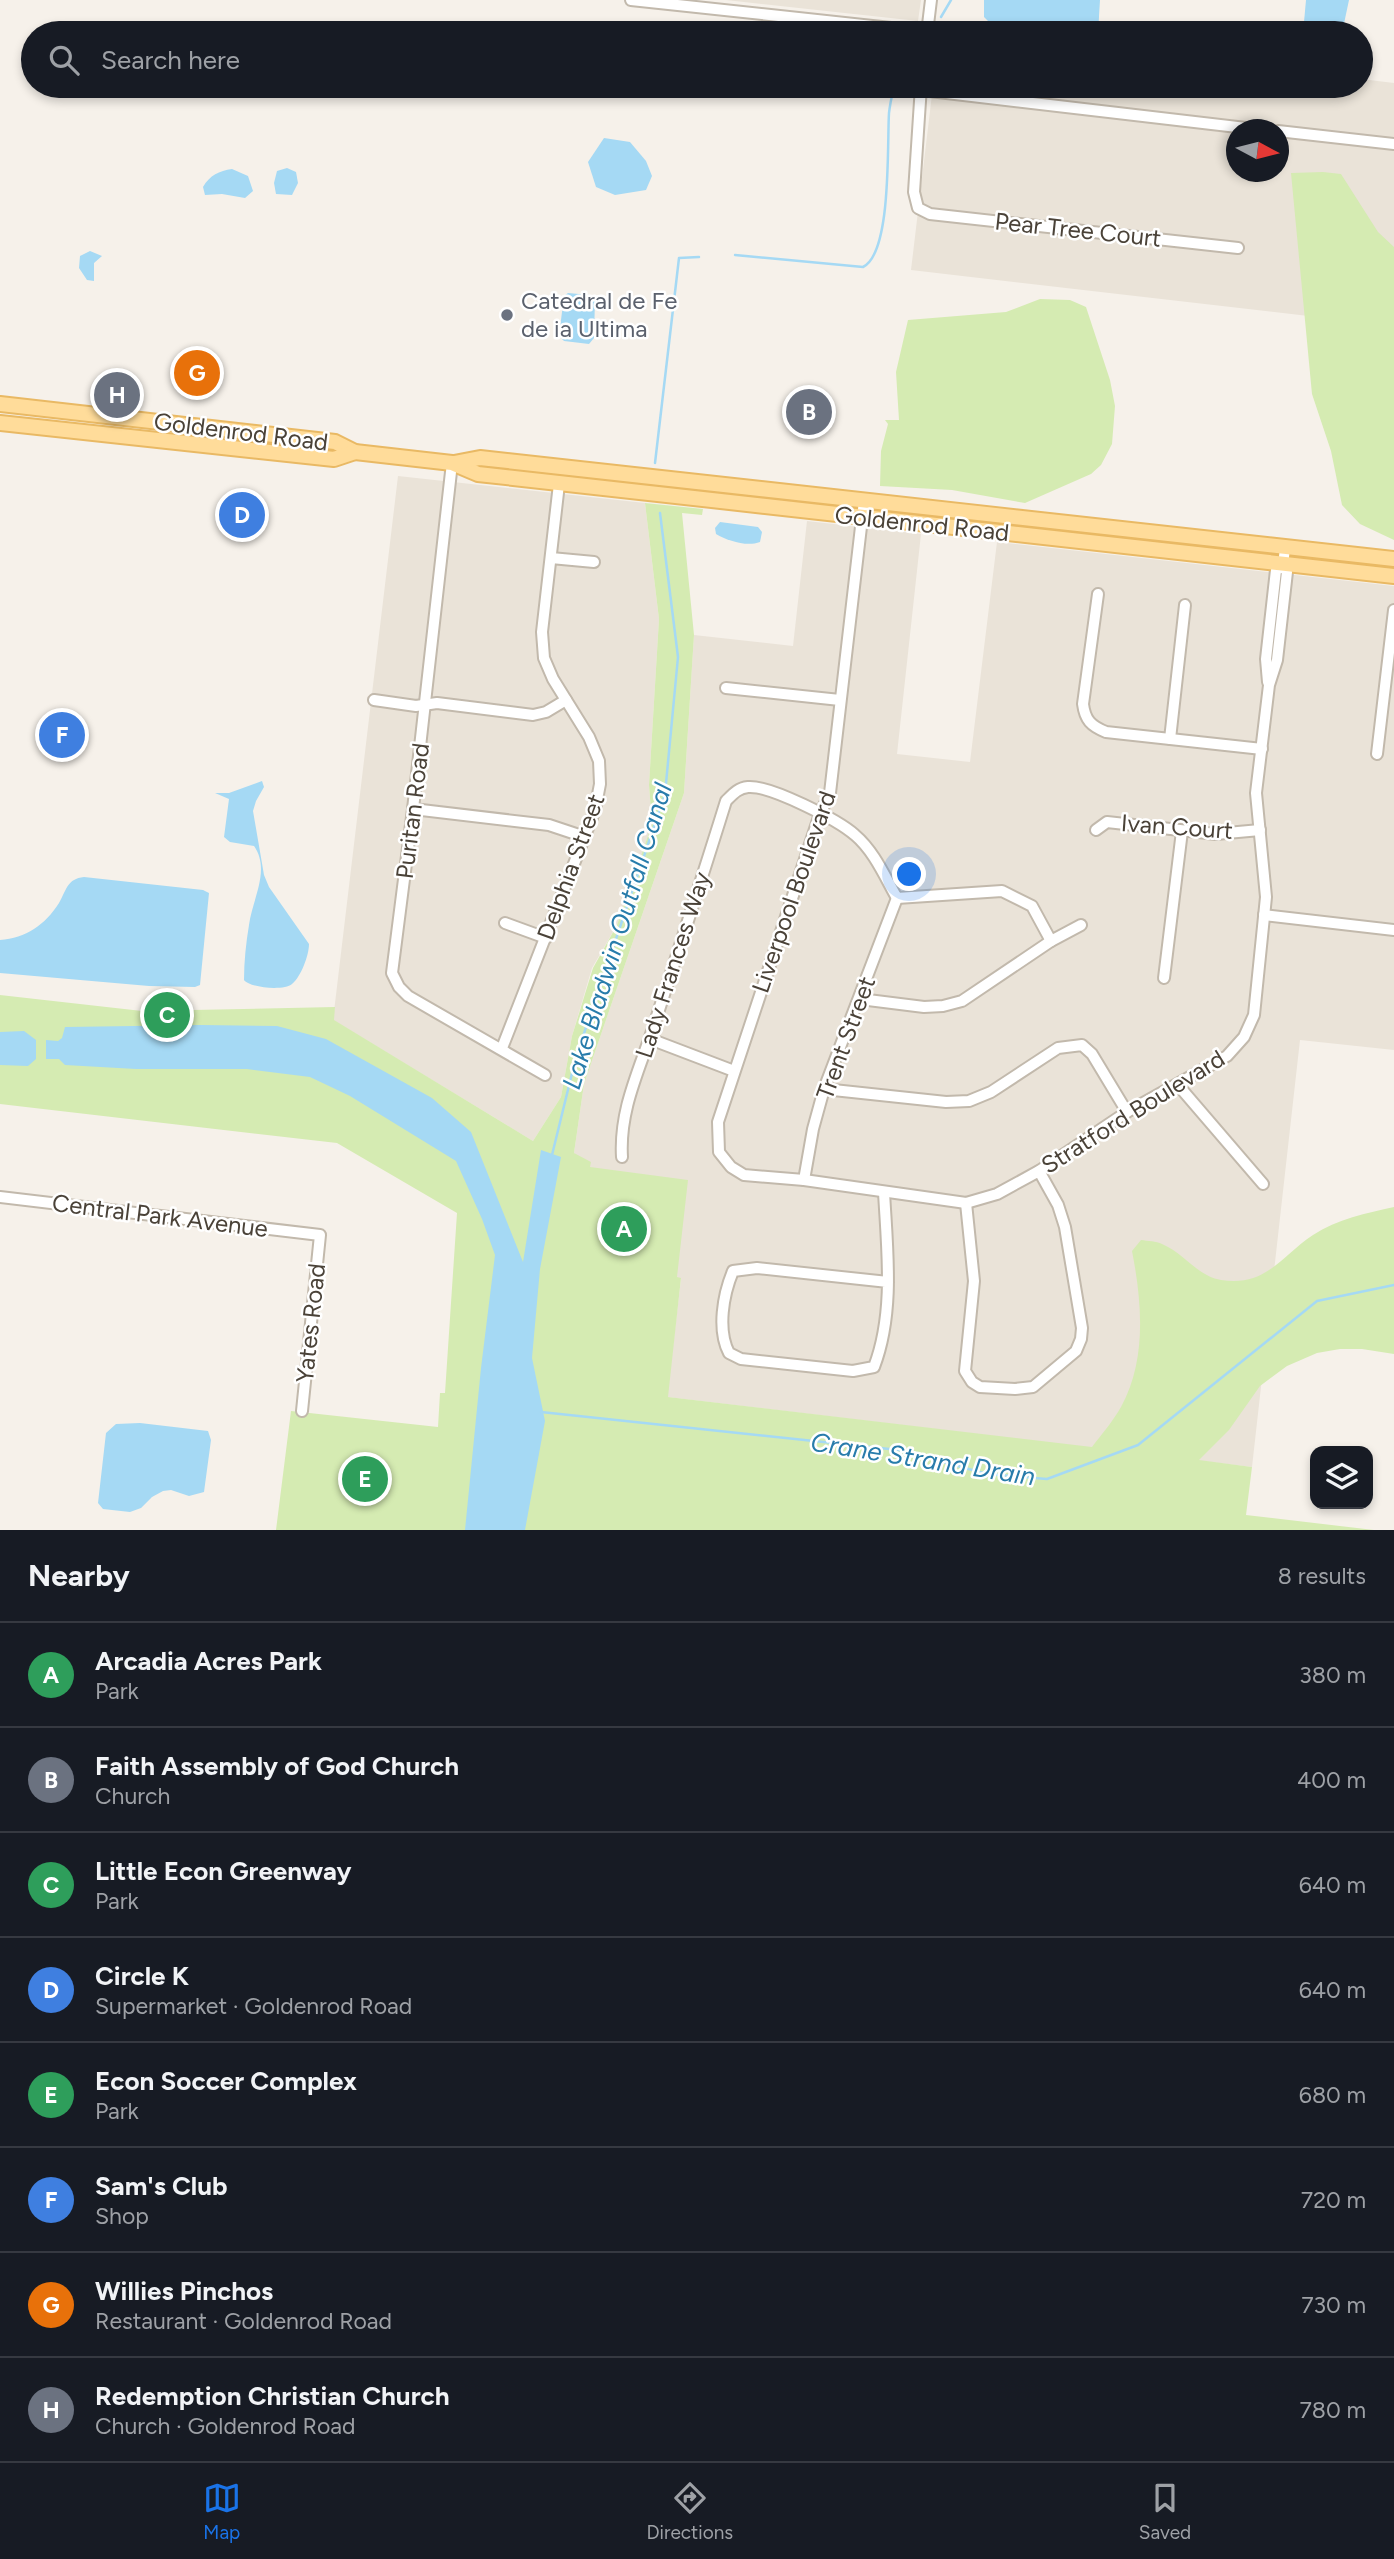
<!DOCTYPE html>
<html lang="en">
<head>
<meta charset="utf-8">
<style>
  :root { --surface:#171b24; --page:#242831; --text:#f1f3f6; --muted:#9ea1a6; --line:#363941; --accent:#1a73e8 }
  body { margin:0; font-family:Figtree,sans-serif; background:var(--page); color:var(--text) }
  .controls { position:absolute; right:21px; bottom:21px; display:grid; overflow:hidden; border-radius:14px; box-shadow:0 4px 10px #0003 }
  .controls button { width:63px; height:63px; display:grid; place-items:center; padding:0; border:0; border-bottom:2px solid var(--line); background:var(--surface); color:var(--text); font:35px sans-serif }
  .compass { position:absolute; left:1226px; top:119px; width:63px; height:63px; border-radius:50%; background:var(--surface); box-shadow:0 4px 10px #0003; rotate:97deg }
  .you { position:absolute; left:910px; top:875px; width:24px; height:24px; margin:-18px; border:5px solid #fff; border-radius:50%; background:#1a73e8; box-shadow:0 0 0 10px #1a73e833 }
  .badge { display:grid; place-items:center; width:46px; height:46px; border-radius:50%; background:var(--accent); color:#fff; font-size:23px; font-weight:700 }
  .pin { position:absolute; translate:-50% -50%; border:4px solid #fff; box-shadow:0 2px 7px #0006 }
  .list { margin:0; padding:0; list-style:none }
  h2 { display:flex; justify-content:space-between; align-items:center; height:91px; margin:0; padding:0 28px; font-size:30px }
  h2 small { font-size:23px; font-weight:400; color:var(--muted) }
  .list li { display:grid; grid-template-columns:46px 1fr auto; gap:21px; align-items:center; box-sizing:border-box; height:105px; padding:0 28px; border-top:2px solid var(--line) }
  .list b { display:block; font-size:26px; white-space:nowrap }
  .list p { margin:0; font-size:23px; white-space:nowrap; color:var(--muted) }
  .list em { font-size:23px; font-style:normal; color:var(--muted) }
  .icon { flex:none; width:38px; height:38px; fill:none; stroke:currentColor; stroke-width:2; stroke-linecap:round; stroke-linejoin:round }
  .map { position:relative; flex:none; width:1394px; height:1530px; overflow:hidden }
  .search { position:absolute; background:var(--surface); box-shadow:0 4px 10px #0003; left:21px; right:21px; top:21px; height:77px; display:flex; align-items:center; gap:18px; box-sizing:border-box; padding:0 24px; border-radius:38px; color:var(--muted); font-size:26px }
  .sheet { height:931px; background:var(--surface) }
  nav { display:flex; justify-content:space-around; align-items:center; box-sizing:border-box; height:98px; border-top:2px solid var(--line); background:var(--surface); font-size:19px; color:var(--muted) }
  nav a { display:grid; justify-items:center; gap:4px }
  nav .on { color:var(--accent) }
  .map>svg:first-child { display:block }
  .residential { fill:#eae3d8; fill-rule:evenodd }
  .green { fill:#d5ebb2 }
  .water { fill:#a5d9f4 }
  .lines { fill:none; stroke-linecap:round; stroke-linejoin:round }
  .stream { stroke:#a5d9f4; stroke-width:2.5 }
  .minor-casing { stroke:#c2b9ac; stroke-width:14 }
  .major-casing { stroke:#e9b964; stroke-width:18 }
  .minor { stroke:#fff; stroke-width:10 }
  .major { stroke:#ffdc9a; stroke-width:14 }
  .worship-dot { fill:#6b7280; stroke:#fff; stroke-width:2.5 }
  .labels { text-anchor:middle; stroke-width:5; stroke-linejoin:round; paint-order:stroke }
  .street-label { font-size:24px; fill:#4a4238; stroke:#fff }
  .worship-label { font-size:24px; fill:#5b616d; stroke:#fff; text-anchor:start }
  .water-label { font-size:26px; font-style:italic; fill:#287cab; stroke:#fff }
</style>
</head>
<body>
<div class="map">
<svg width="1394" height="1530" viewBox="0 0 1394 1530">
  <rect width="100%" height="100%" fill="#f6f1ea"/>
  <g class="residential">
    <path d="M726,0h195l-3,21z"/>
    <path d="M1361,79l33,4v243l-483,-56 22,-184h428zM1236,130h42v42h-42z"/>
    <path d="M398,476l247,27 14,116 -10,166 3,39 -35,101 -25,43 -20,68 -11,61 -28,44 -200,-121z"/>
    <path d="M807,521l114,13 -24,220 73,8 27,-220 397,44v464l-94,-10 -48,427 -585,-70 14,-118 -4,-1 -88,-111 -15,-14 10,-69 100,-291 10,-158 99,11z"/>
  </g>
  <g class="green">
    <path d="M1323,172l18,2 37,58 16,15v293l-34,-16 -18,-19 -11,-54 -19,-57 -21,-221z"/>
    <path d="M1040,299l30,1 16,7 24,73 5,26 -3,38 -11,21 -10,9 -66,29 -73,-13 -72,-4 1,-35 7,-27 -3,-4h14l-3,-48 12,-52 98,-8z"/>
    <path d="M645,503l58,6 -1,6 -20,-2 12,122 -10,158 -100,291 -10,69 17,9 -1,5 98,13 -11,97 4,1 -13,119 424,50c10,-13 21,-26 29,-40 26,-47 21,-105 11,-156l9,-11c7,1 15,1 21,4 22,9 35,32 59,36 45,7 59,-23 92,-45 24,-16 54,-22 81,-28v147l-32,-5h-22l-23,4 -30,13 -27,20 -31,44 -30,30 53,7 -6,48 128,15h-1098l15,-119 147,16 2,-34h5l12,-180 -120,-70 -337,-39v-109l142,16 193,-4 -1,13 199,121 28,-44 11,-61 21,-68 24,-43 35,-101 -3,-39 10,-166z"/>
  </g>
  <g class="water">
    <path d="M984,0h116l-2,33h-47l-59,-8 -8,-8z"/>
    <path d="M1306,0h43l-7,33h-39z"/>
    <path d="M604,138l26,4 16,19 6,15 -6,14 -31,5 -19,-8 -8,-25z"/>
    <path d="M287,168l9,4 2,11 -6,12 -16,-1 -2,-11 3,-12z"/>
    <path d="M232,169l16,7 5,15 -8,7 -23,-4 -17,1 -2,-8c7,-12 16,-16 29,-18z"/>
    <path d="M90,251l12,5 -8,7v18l-7,-1 -8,-12 1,-12z"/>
    <path d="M568,293l22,2 5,3 -1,40 -5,6 -25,-3 -5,-5 5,-40z"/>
    <path d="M720,522l38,5 4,5 -2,10c-13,5 -32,-1 -44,-8l-1,-6z"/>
    <path d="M262,781l2,6 -8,14 -3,10 11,64 5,12 40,57c0,11 -8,33 -17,40 -8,7 -42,4 -48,-4 0,-19 2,-37 5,-55 3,-25 22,-55 5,-79l-24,-4 -6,-5 5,-38 -14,-6h14z"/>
    <path d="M84,877l119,13 6,3 -9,92 -5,2 -46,-1 -149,-13v-33c26,-2 45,-15 59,-37 8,-14 8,-24 25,-26z"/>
    <path d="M201,1025l76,1 49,13 106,59 39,34 52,130 18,-112 20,7 -21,112 -8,89 13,63 -20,109h-60l16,-162 14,-113 -13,-36 -26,-58 -106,-65 -40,-19 -63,-8h-111l-71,-4 -6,-6h-13v-19l12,1 4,-3 3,-11z"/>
    <path d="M24,1031l12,9v19l-8,7 -28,-1v-33z"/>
    <path d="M140,1423l68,8 3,9 -7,52 -15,4 -18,-6 -8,1 -11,6 -11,11 -11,4 -27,-3 -5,-6 8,-70 10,-9z"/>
  </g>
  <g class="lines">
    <g class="stream">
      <path d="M941,17l10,-17"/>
      <path d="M735,255l128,12c29,-14 24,-124 26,-154 1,-9 3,-18 5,-27"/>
      <path d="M655,463l24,-205 20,-1"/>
      <path d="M552,1155l24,-98 89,-263 13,-137 -18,-144"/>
      <path d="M541,1412l358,38 88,24 60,5 91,-34 179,-144 77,-16"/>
    </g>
    <defs>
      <g id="minor">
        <path d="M631,0l297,32"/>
        <path d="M927,33l4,-33"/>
        <path d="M921,86l-7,106 4,16 12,6 308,34"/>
        <path d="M921,90l342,40"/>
        <path d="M1278,131l116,13"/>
        <path d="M452,463l-39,346 -21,164 7,14 9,9 137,79"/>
        <path d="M864,501l-34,292 -10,21 -102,308 1,30 12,15 13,8 60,5 162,23 31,-9 42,-23 88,-59 100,-56 17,-19 10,-22 12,-118 -10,-104 13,-108 8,-25 10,-88 -4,-5 2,-20"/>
        <path d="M551,558l43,4"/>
        <path d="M1098,594l-15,110c2,16 8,22 23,28l156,17"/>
        <path d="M1268,682l-2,-23 10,-89 7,-3"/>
        <path d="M726,688l114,12"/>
        <path d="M374,700l42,6 21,-3 96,12 13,-3 20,-12"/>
        <path d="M1170,739l15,-134"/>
        <path d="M1377,754l17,-144"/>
        <path d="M413,809l136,16 36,12"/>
        <path d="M1096,830l11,-8 109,12 44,-4"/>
        <path d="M1264,915l130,15"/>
        <path d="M505,923l41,15"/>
        <path d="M1164,978l18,-147"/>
        <path d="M860,999l64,8 19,-1 19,-5 89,-60 30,-16"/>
        <path d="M650,1039l84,32"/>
        <path d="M502,1048l93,-238 5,-26 -1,-23 -10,-24 -36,-58 -9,-21 -2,-26 17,-148"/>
        <path d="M1178,1085l85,99"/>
        <path d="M824,1089l122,13 23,-1 22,-9 67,-44 24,-3 10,9 35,58"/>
        <path d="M622,1157c-3,-49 19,-90 33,-135 24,-73 48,-147 71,-221 7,-7 12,-13 22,-14 22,-2 90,33 107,48 19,16 30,42 42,63l105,-7 30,15 19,35"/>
        <path d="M804,1180l9,-51 11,-40 73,-191"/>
        <path d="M884,1192c3,57 11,120 -10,175l-21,4 -112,-12 -12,-6c-12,-23 -6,-58 4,-82l24,-3 131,14"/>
        <path d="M0,1197l320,38 -18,176"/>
        <path d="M966,1203l8,78 -9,90 7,11 8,5 35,2 18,-2 43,-36 5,-12 1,-11 -17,-101 -7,-22 -19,-34"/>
      </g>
      <g id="major">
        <path d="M0,404l335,38 20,10 97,11 26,11 916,102"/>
        <path d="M0,423l334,36 21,-7"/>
        <path d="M454,463l26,-5 914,101"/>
      </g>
    </defs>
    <use href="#minor" class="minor-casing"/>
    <use href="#major" class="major-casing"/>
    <use href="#minor" class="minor"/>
    <use href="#major" class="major"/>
  </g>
  <circle class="worship-dot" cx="507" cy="315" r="7"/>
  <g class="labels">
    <g class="street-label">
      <text transform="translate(1078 230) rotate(6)" y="8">Pear Tree Court</text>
      <text transform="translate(241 432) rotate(7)" y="8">Goldenrod Road</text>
      <text transform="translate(922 524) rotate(6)" y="8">Goldenrod Road</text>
      <text transform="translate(413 811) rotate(-83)" y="8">Puritan Road</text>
      <text transform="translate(1177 827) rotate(4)" y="8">Ivan Court</text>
      <text transform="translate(571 867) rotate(-70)" y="8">Delphia Street</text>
      <text transform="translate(794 892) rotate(-71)" y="8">Liverpool Boulevard</text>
      <text transform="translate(673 965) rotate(-72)" y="8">Lady Frances Way</text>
      <text transform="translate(846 1038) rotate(-70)" y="8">Trent Street</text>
      <text transform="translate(1133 1112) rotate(-32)" y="8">Stratford Boulevard</text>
      <text transform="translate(160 1216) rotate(7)" y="8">Central Park Avenue</text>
      <text transform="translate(311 1323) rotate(-84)" y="8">Yates Road</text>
    </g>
    <g class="worship-label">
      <text x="521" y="309">Catedral de Fe<tspan x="521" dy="28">de ia Ultima</tspan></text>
    </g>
    <g class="water-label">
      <text transform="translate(617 936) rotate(-73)" y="9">Lake Bladwin Outfall Canal</text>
      <text transform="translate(923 1459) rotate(9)" y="9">Crane Strand Drain</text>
    </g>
  </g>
</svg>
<div class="controls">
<button><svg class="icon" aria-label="layers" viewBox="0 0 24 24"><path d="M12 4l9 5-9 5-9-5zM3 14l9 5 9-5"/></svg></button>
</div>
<svg class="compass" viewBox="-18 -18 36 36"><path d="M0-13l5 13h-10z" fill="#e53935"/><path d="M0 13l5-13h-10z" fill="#9ea1a6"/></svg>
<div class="you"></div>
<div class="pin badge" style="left:624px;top:1229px;background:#2e9e5b">A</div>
<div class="pin badge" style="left:809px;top:412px;background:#6b7280">B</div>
<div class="pin badge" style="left:167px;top:1015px;background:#2e9e5b">C</div>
<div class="pin badge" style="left:242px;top:515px;background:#3f7fe0">D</div>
<div class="pin badge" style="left:365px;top:1479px;background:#2e9e5b">E</div>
<div class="pin badge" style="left:62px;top:735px;background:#3f7fe0">F</div>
<div class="pin badge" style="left:197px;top:373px;background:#e8710a">G</div>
<div class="pin badge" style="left:117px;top:395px;background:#6b7280">H</div>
<div class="search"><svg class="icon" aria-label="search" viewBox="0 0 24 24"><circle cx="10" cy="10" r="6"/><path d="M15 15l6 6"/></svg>Search here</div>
</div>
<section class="sheet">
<h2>Nearby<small>8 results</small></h2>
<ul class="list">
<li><span class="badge" style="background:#2e9e5b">A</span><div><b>Arcadia Acres Park</b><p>Park</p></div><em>380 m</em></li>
<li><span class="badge" style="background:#6b7280">B</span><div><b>Faith Assembly of God Church</b><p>Church</p></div><em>400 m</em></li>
<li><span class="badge" style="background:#2e9e5b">C</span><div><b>Little Econ Greenway</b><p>Park</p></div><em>640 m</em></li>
<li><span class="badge" style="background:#3f7fe0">D</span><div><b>Circle K</b><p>Supermarket · Goldenrod Road</p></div><em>640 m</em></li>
<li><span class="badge" style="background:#2e9e5b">E</span><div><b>Econ Soccer Complex</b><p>Park</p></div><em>680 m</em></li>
<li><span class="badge" style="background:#3f7fe0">F</span><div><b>Sam's Club</b><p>Shop</p></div><em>720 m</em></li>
<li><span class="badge" style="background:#e8710a">G</span><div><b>Willies Pinchos</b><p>Restaurant · Goldenrod Road</p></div><em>730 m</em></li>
<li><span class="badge" style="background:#6b7280">H</span><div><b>Redemption Christian Church</b><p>Church · Goldenrod Road</p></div><em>780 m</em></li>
</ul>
</section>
<nav>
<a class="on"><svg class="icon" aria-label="map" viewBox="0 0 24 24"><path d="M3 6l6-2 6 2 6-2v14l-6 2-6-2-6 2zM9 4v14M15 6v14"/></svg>Map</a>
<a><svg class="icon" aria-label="directions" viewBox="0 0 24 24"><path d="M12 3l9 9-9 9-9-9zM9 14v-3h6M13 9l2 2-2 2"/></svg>Directions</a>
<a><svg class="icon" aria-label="saved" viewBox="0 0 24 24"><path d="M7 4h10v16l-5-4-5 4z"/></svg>Saved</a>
</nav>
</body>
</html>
